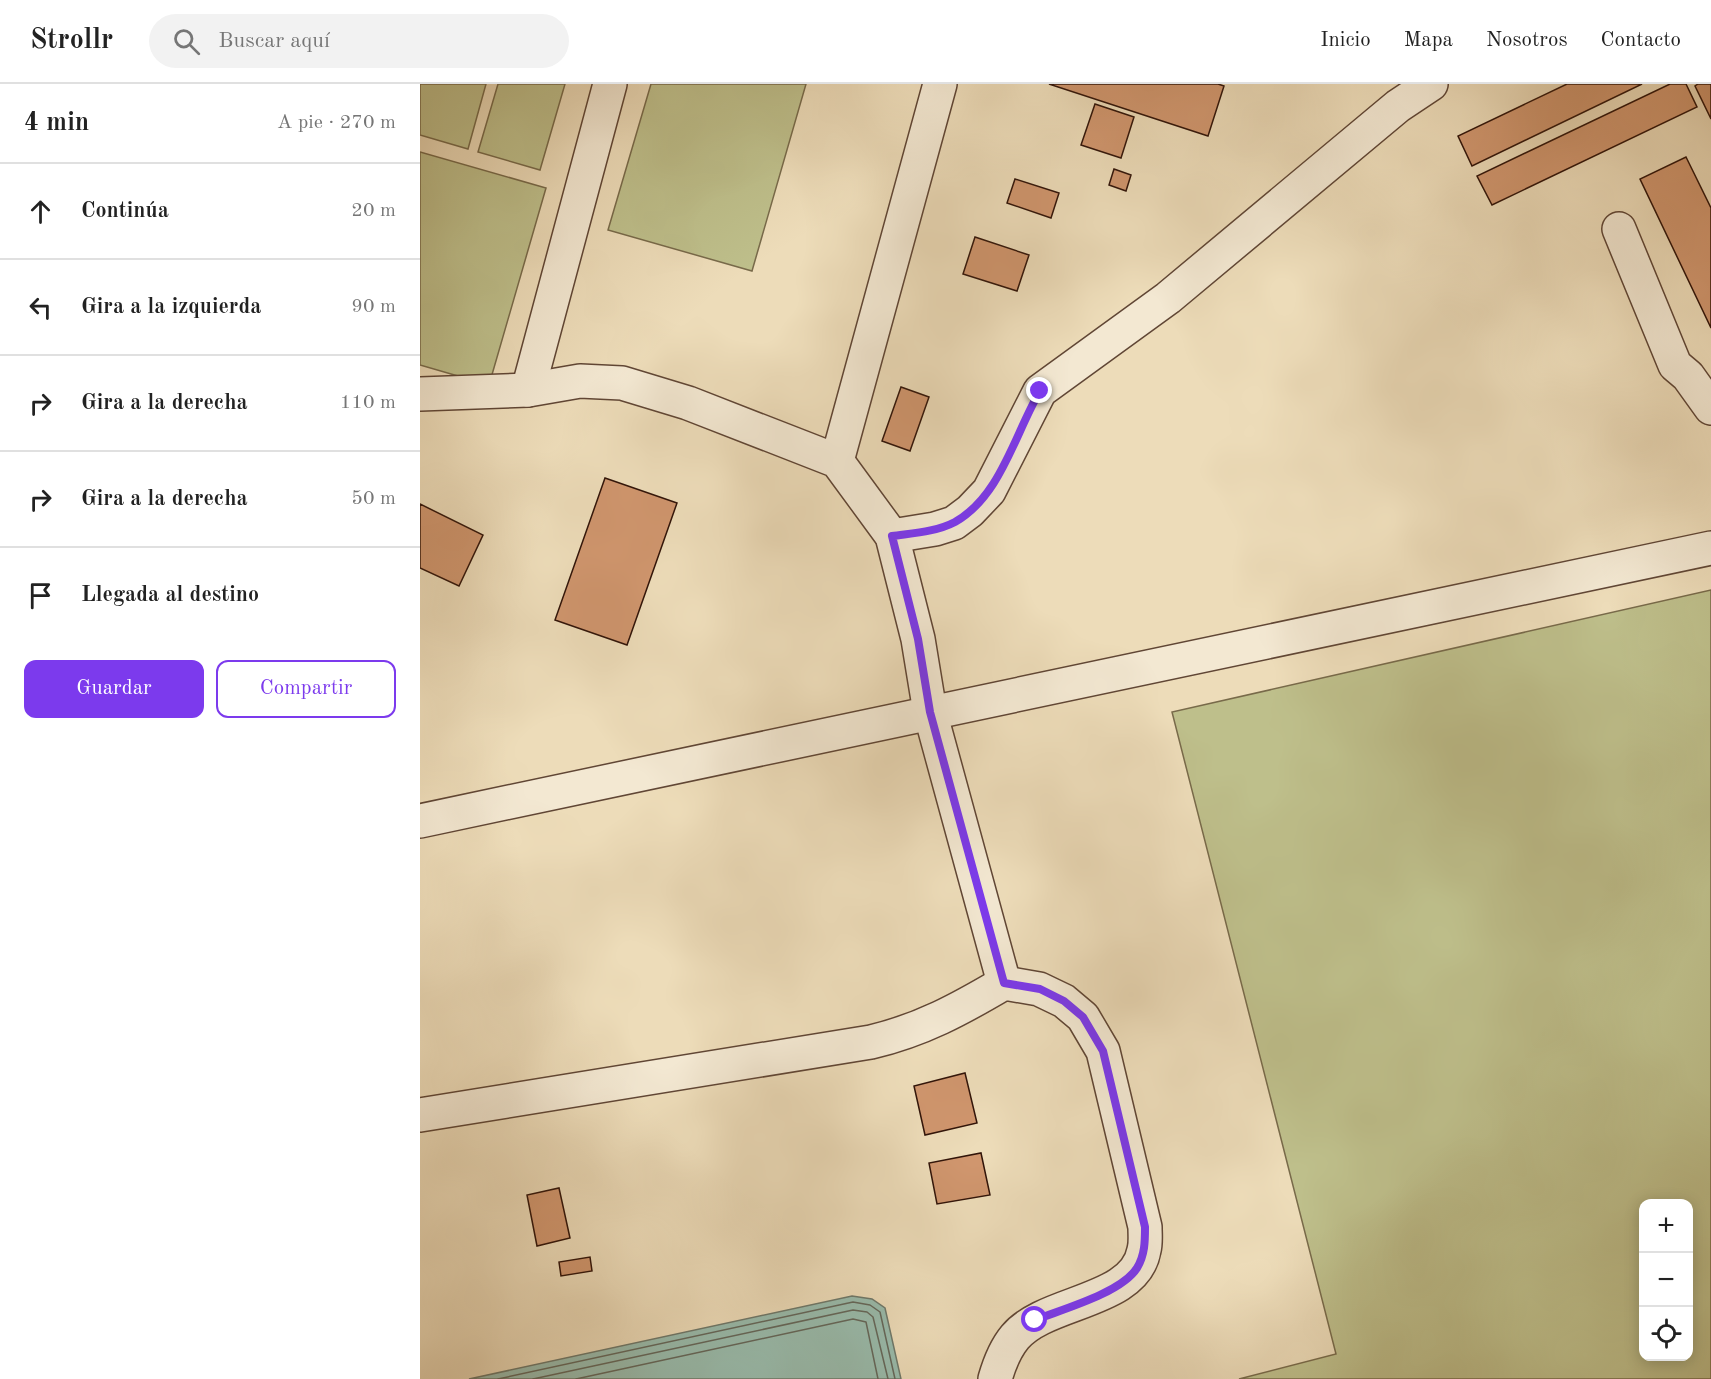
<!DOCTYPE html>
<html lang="es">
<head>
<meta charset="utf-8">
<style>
  :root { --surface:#fff; --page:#f2f2f2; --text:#222; --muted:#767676; --line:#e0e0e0; --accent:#7c3aed }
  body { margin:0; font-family:"Old Standard TT",serif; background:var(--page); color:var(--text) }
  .controls { position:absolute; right:18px; bottom:18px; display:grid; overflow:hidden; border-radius:12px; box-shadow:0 3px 15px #0003 }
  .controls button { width:54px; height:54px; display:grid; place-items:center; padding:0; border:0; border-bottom:2px solid var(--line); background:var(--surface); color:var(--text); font:30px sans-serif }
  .stop { position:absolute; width:18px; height:18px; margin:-14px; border:4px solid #7c3aed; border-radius:50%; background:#fff }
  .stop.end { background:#7c3aed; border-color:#fff; box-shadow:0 2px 6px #0008 }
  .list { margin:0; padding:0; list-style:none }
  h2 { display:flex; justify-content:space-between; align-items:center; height:78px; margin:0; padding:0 24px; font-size:26px }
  h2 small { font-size:20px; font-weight:400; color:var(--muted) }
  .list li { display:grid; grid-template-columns:39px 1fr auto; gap:18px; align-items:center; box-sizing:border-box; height:96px; padding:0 24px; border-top:2px solid var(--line) }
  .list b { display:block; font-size:22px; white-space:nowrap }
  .list em { font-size:20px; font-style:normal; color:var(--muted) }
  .actions { display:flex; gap:12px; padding:18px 24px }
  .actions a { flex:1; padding:14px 0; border:2px solid var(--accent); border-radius:12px; text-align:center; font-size:21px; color:var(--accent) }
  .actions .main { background:var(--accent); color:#fff }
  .icon { flex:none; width:33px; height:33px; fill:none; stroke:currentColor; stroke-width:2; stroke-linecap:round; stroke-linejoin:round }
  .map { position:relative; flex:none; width:1291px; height:1295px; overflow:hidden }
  header { display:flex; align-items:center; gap:36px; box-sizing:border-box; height:84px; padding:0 30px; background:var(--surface); border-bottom:2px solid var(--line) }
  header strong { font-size:28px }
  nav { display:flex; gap:33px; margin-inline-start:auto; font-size:21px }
  .search { width:420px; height:54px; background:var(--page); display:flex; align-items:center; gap:15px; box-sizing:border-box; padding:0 21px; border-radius:33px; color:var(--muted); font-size:22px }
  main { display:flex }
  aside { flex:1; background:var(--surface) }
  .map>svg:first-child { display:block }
  .green { fill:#bebf8b; stroke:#786a4a; stroke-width:1.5; fill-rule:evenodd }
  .water { fill:#99bcad; stroke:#6f796b; stroke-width:1.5 }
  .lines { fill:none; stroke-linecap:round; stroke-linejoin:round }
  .shore { stroke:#65685b; stroke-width:1.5 }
  .building { fill:#d0966e; stroke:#311409; stroke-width:1.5 }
  .minor-casing { stroke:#604635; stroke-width:36 }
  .minor { stroke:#f3e8d2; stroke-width:33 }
  .route { stroke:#7c3aed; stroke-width:8 }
</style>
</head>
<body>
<header>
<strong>Strollr</strong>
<div class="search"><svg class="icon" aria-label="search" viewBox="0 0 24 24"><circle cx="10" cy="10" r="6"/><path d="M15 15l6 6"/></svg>Buscar aquí</div>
<nav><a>Inicio</a><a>Mapa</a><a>Nosotros</a><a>Contacto</a></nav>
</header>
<main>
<aside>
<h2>4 min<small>A pie · 270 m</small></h2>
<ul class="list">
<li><svg class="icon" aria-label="ahead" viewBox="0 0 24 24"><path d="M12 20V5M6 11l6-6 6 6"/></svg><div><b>Continúa</b></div><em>20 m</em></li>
<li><svg class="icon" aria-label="left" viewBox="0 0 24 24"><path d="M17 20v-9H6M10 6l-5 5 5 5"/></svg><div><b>Gira a la izquierda</b></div><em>90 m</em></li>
<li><svg class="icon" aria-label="right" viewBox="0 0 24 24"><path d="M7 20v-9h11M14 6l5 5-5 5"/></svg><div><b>Gira a la derecha</b></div><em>110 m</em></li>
<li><svg class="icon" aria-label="right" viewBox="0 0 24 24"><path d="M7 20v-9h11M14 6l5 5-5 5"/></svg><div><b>Gira a la derecha</b></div><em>50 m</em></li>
<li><svg class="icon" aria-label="arrive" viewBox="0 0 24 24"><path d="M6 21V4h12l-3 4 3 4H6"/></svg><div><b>Llegada al destino</b></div></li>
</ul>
<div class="actions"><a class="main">Guardar</a><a>Compartir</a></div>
</aside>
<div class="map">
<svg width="1291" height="1295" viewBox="0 0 1291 1295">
  <rect width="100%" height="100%" fill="#eddcb9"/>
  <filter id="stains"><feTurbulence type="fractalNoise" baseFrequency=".00333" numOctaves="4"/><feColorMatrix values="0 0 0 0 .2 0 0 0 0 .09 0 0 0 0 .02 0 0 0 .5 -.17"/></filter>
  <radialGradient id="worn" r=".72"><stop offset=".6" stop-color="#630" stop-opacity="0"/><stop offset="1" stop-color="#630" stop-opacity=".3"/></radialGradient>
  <g class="green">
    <path d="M0,0h66l-18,65 -48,-14z"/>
    <path d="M78,0h67l-25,86 -62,-18z"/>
    <path d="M231,0h155l-54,187 -144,-41z"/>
    <path d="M0,68l126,36 -57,197 -69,-20z"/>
    <path d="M1291,506v789h-472l97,-25 -164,-642zM1224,1120h44v152h-44z"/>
  </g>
  <path class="water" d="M432,1212l20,3 13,9 16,71h-432z"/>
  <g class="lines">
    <g class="shore">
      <path d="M78,1295l355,-77 17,3 10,7 15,67"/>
      <path d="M113,1295l320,-69 14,2 6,5 15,62"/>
      <path d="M156,1295l277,-60 13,3 12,57"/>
    </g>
  </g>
  <g class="building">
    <path d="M629,0h169l6,2 -16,50z"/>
    <path d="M1147,0h75l-170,82 -14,-30z"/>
    <path d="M1250,0h16l11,23 -205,98 -15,-29z"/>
    <path d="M1278,0h13v35l-16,-33z"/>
    <path d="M675,20l39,13 -13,41 -40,-13z"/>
    <path d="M1266,73l25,51v120l-71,-149z"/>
    <path d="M694,85l17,6 -5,16 -17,-6z"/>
    <path d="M595,95l44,14 -8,25 -44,-15z"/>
    <path d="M555,153l54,18 -12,36 -54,-17z"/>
    <path d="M481,303l28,10 -19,54 -28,-10z"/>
    <path d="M185,394l72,25 -50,142 -72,-25z"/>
    <path d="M0,420l63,31 -24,51 -39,-18z"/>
    <path d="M545,989l12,50 -52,12 -11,-49z"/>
    <path d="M561,1069l9,42 -53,9 -8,-41z"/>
    <path d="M139,1104l11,50 -33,8 -10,-51z"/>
    <path d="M170,1173l2,14 -31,5 -2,-14z"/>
  </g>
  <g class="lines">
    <defs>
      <g id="minor">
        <path d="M1199,145l56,136 13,11 23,32"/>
        <path d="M108,306l82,-306"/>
        <path d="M0,310l108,-4 52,-9 42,2 66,20 149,58 55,75 26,103 12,73 74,271"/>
        <path d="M417,377l103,-377"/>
        <path d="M472,452l43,-7 19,-6 16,-12 19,-20 51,-100 128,-93 230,-192 33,-22"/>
        <path d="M0,737l1291,-273"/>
        <path d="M0,1031l451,-73c51,-12 89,-33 133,-59l35,6 25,12 19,16 20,34 42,176c0,8 1,16 -1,23 -9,53 -98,50 -129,87 -10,12 -16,28 -20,42"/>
      </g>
    </defs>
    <use href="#minor" class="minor-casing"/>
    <use href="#minor" class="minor"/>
  </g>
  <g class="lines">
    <path class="route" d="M615,1236c28,-11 86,-27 102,-52 8,-13 8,-27 8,-41l-42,-176 -20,-34 -19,-16 -24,-12 -36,-6 -74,-271 -12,-73 -26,-103c21,-3 44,-4 63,-14 46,-26 60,-89 85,-131"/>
  </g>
  <rect width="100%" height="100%" filter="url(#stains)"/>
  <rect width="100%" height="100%" fill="url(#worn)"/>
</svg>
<div class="controls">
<button>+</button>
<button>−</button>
<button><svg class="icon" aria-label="locate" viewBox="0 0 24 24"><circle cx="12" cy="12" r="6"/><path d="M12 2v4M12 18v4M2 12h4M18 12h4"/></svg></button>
</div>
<div class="stop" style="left:615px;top:1236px"></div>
<div class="stop end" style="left:620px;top:307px"></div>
</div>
</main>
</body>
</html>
